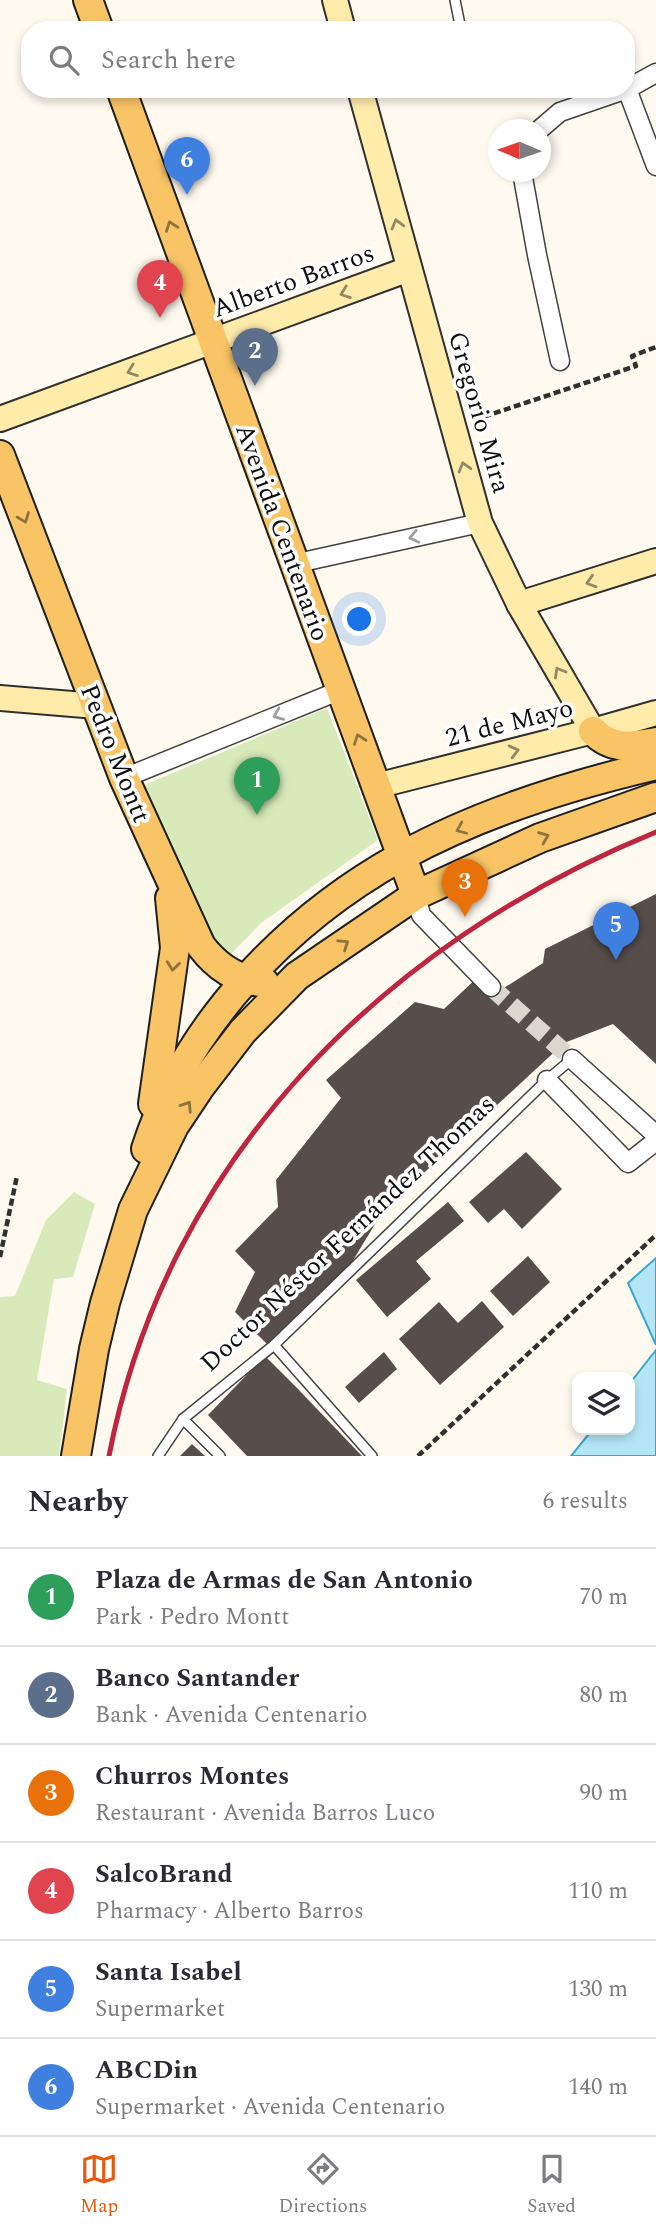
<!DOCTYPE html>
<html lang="en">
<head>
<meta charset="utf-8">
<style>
  :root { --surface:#fff; --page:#f2f2f3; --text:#2b2b33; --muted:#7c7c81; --line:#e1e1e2; --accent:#ea580c }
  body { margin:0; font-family:Spectral,serif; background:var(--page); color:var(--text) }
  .controls { position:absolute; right:21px; bottom:21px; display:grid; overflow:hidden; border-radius:14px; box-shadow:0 4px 10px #0003 }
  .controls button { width:63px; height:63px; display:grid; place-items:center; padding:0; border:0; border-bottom:2px solid var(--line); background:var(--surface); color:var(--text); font:35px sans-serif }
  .compass { position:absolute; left:488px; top:119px; width:63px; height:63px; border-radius:50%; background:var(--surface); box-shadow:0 4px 10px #0003; rotate:272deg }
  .you { position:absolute; left:360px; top:620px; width:24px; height:24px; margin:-18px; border:5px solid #fff; border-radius:50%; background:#1a73e8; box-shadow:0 0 0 10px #1a73e833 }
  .badge { display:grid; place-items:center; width:46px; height:46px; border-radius:50%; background:var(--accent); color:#fff; font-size:23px; font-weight:700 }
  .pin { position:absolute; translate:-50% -58px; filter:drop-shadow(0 2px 4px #0008) }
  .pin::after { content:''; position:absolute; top:37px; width:24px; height:21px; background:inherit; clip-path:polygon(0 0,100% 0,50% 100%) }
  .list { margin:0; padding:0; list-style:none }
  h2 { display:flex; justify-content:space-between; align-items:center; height:91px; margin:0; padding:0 28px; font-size:30px }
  h2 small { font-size:23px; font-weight:400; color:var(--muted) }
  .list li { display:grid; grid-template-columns:46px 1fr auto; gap:21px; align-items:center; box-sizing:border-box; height:98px; padding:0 28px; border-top:2px solid var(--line) }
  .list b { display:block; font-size:26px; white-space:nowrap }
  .list p { margin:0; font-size:23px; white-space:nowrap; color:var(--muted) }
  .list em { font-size:23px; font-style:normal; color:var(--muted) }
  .icon { flex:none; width:38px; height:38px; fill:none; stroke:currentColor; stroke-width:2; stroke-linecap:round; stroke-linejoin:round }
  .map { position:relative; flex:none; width:656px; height:1456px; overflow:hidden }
  .search { position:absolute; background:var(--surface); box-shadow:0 4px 10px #0003; left:21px; right:21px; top:21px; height:77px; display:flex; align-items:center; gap:18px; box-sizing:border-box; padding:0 24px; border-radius:28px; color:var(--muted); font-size:26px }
  .sheet { height:679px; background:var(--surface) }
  nav { display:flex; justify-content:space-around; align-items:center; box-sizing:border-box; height:98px; border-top:2px solid var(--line); background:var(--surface); font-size:19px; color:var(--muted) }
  nav a { display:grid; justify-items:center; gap:4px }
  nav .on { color:var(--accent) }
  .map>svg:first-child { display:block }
  .green { fill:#d8eab9 }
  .water { fill:#b5e6f6; stroke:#3ba5ce; stroke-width:2 }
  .building { fill:#574e4b }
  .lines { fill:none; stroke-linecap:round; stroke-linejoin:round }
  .street-tunnel { stroke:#dbd7ce; stroke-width:18; stroke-dasharray:18 9; stroke-linecap:butt }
  .lane-casing { stroke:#414141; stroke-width:12 }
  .street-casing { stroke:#414141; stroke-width:21 }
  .secondary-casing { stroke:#303030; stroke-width:28 }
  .primary-casing { stroke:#1f1f1f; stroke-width:32 }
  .path { stroke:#303030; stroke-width:4.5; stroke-dasharray:7 3.5; stroke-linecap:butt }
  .lane { stroke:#fff; stroke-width:9 }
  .street { stroke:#fff; stroke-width:18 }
  .secondary { stroke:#ffecab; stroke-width:24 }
  .primary { stroke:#f9c466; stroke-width:28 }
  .rail { stroke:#c0253f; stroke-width:5 }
  .oneway { stroke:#938864 }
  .oneway2 { stroke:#8f723e }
  .oneway3 { stroke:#9f9f9f }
  .labels { text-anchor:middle; stroke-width:7; stroke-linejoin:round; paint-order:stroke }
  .street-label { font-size:26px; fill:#0e0e0e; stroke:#fff }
</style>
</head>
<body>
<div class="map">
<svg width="656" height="1456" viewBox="0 0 656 1456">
  <rect width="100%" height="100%" fill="#fffaf0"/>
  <g class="green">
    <path d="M327,708l51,132 -117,83 -30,31 -20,-13 -76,-152z"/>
    <path d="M74,1192l21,12 -22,73 -19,2 -17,101 30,9 -8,67h-59v-159l15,-1 31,-76z"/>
  </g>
  <g class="water">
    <path d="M656,1258v87l-28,-62z"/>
    <path d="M656,1350v106h-85l21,-26h38v-47z"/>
  </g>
  <g class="building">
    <path d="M656,894v170l-43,-40 -49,19 -181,168 -31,51 -85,82 -32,-32 20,-40 -20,-21 43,-44 -2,-27 65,-82 -15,-18 89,-78 29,7 38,-36 11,22 50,-32 2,-14z"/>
    <path d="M526,1152l36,37 -40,40 -18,-20 -16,14 -19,-21z"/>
    <path d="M448,1202l16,19 -48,40 15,18 -44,38 -31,-37z"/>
    <path d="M528,1256l22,26 -37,34 -23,-25z"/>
    <path d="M482,1301l22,26 -64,58 -41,-46 40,-37 19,21z"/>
    <path d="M384,1352l13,17 -38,34 -14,-16z"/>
    <path d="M265,1356l32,32 65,68h-115l-39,-41z"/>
    <path d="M192,1444l13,12h-25z"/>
  </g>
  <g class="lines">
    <path class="street-tunnel" d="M491,987l81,72"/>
    <defs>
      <g id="lane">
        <path d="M455,0l6,30"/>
        <path d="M274,1345l98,111"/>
        <path d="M183,1419l37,37"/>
        <path d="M158,1456l25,-37 91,-74 273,-265 25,-21"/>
      </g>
      <g id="street">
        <path d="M627,89l29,77"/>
        <path d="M539,130l21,-18 67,-23 29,-16"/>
        <path d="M522,172l15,83 23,106"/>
        <path d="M293,564l187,-41"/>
        <path d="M124,778l217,-88"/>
        <path d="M416,895l5,20 70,72"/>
        <path d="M572,1059l84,76"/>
        <path d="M547,1080l81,83 28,-22"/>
      </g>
      <g id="secondary">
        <path d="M335,0l8,30"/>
        <path d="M360,89l120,434 39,81 74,127"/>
        <path d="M0,419l409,-150"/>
        <path d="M519,604l137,-43"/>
        <path d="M0,698l96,8"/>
        <path d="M376,786l217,-55 63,-18"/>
      </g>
      <g id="primary">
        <path d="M88,0l11,30"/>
        <path d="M121,89l295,806"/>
        <path d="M0,455l124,323 77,168c16,21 36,35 63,36"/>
        <path d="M593,731c20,20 38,15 63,11"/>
        <path d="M153,1104l22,-156 -5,-50"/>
        <path d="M146,1149c40,-125 142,-230 256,-293 78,-43 168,-71 254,-91"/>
        <path d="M76,1456l18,-107 11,-46 28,-93 41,-84 26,-39 43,-56 54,-55 119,-81 124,-57 116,-41"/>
      </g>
    </defs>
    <use href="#lane" class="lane-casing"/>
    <use href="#street" class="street-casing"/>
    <use href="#secondary" class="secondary-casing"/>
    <use href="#primary" class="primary-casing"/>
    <g class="path">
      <path d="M474,420l162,-54 -4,-10 24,-9"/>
      <path d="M0,1257l17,-81"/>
      <path d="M418,1456l238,-221"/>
    </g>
    <use href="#lane" class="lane"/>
    <use href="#street" class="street"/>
    <use href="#secondary" class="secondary"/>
    <use href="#primary" class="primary"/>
    <path class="rail" d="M109,1456c57,-296 274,-513 547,-624"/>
  </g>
  <defs><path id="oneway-chevron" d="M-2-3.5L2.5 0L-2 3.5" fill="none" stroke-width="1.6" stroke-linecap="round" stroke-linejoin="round" transform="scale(1.75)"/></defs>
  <g class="oneway">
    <use href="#oneway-chevron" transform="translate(397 224) rotate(-105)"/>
    <use href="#oneway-chevron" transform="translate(345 293) rotate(160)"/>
    <use href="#oneway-chevron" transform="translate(132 371) rotate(160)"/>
    <use href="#oneway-chevron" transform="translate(464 467) rotate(-106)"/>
    <use href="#oneway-chevron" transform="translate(591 582) rotate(163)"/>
    <use href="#oneway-chevron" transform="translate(559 672) rotate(-120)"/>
    <use href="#oneway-chevron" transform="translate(514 751) rotate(-14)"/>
  </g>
  <g class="oneway2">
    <use href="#oneway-chevron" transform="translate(171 226) rotate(-110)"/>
    <use href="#oneway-chevron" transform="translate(24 518) rotate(69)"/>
    <use href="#oneway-chevron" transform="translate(359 739) rotate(-110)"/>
    <use href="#oneway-chevron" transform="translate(461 829) rotate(157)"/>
    <use href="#oneway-chevron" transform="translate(544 837) rotate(-22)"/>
    <use href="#oneway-chevron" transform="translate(344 944) rotate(-34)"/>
    <use href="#oneway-chevron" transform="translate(173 966) rotate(97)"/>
    <use href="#oneway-chevron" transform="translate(187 1106) rotate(-57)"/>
  </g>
  <g class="oneway3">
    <use href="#oneway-chevron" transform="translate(414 537) rotate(168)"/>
    <use href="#oneway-chevron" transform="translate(278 715) rotate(158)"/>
  </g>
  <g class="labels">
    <g class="street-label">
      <text transform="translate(293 280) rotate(-20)" y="9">Alberto Barros</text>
      <text transform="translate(480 412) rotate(74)" y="9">Gregorio Mira</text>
      <text transform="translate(283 532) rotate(70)" y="9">Avenida Centenario</text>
      <text transform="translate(509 722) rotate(-14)" y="9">21 de Mayo</text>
      <text transform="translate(116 753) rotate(68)" y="9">Pedro Montt</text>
      <text transform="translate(347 1233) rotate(-43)" y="9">Doctor Néstor Fernández Thomas</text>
    </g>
  </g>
</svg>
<div class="controls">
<button><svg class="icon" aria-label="layers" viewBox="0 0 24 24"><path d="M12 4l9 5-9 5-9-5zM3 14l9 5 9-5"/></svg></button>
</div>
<svg class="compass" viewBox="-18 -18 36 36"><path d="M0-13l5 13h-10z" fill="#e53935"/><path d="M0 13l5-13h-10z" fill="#7c7c81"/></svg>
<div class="you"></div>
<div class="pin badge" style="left:257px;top:815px;background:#2e9e5b">1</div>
<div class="pin badge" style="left:255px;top:386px;background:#5c6f8a">2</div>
<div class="pin badge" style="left:465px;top:917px;background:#e8710a">3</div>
<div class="pin badge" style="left:160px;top:318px;background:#e0444e">4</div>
<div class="pin badge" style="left:616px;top:960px;background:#3f7fe0">5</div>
<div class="pin badge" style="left:187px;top:195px;background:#3f7fe0">6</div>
<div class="search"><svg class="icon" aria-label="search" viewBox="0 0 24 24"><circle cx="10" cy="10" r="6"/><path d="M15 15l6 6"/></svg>Search here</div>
</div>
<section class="sheet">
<h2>Nearby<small>6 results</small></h2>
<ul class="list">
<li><span class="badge" style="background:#2e9e5b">1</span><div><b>Plaza de Armas de San Antonio</b><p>Park · Pedro Montt</p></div><em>70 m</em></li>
<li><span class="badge" style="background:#5c6f8a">2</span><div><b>Banco Santander</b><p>Bank · Avenida Centenario</p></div><em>80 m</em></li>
<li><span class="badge" style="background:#e8710a">3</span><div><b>Churros Montes</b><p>Restaurant · Avenida Barros Luco</p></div><em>90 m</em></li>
<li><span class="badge" style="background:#e0444e">4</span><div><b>SalcoBrand</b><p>Pharmacy · Alberto Barros</p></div><em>110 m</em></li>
<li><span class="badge" style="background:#3f7fe0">5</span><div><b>Santa Isabel</b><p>Supermarket</p></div><em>130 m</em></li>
<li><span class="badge" style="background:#3f7fe0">6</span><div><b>ABCDin</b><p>Supermarket · Avenida Centenario</p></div><em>140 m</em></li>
</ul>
</section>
<nav>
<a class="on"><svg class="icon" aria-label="map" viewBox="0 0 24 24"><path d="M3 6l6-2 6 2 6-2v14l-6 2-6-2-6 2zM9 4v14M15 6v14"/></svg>Map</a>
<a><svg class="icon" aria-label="directions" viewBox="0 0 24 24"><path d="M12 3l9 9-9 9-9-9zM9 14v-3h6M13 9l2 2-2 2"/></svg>Directions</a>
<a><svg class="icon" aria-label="saved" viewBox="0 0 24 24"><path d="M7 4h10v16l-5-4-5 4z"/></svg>Saved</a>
</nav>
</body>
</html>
